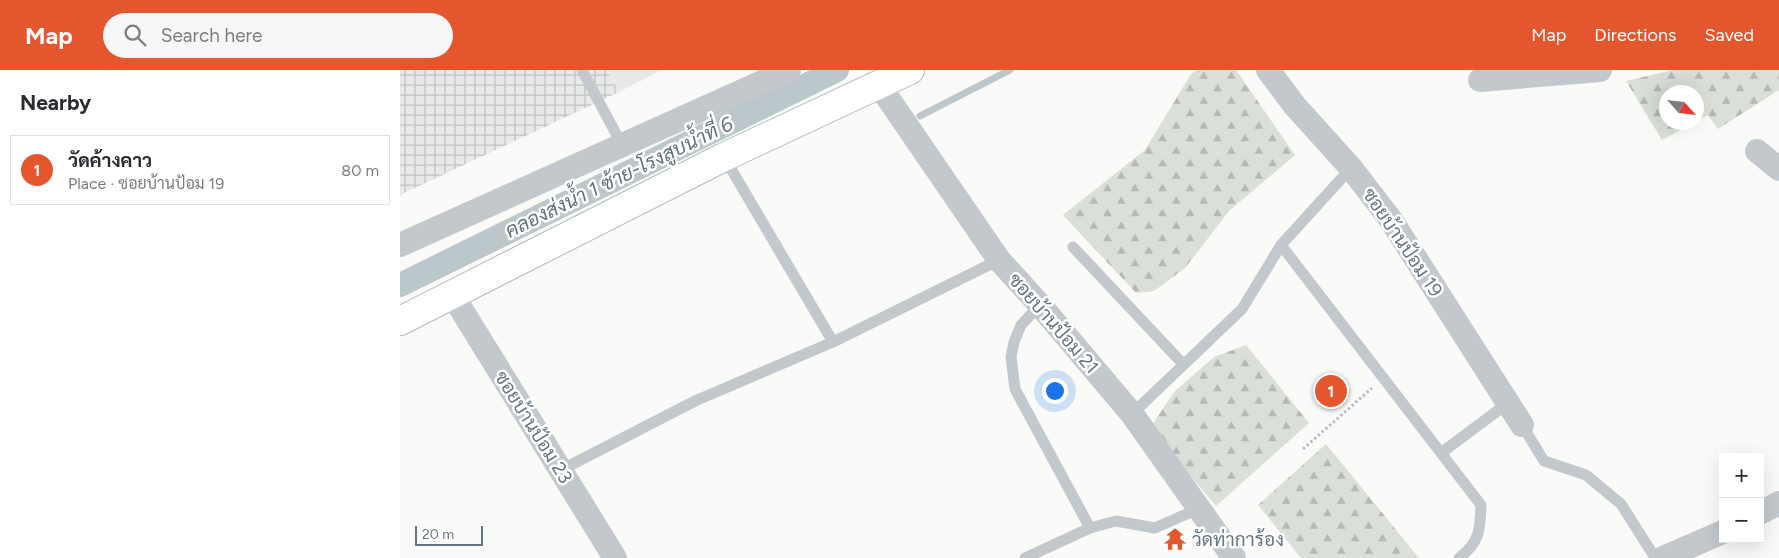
<!DOCTYPE html>
<html lang="en">
<head>
<meta charset="utf-8">
<style>
  :root { --surface:#fff; --page:#f7f7f7; --text:#2b2b33; --muted:#7c7c81; --line:#e1e1e2; --accent:#e4572e }
  body { margin:0; font-family:Figtree,Sarabun,sans-serif; background:var(--page); color:var(--text) }
  .controls { position:absolute; right:15px; bottom:15px; display:grid; overflow:hidden; border-radius:0px; box-shadow:0 5px 20px #0002 }
  .controls button { width:45px; height:45px; display:grid; place-items:center; padding:0; border:0; border-bottom:1px solid var(--line); background:var(--surface); color:var(--text); font:25px sans-serif }
  .compass { position:absolute; left:1259px; top:15px; width:45px; height:45px; border-radius:50%; background:var(--surface); box-shadow:0 5px 20px #0002; rotate:117deg }
  .scale { position:absolute; left:15px; bottom:12px; width:68px; box-sizing:border-box; padding-left:5px; border:2px solid #657683; border-top:0; font-size:14px; line-height:18px; white-space:nowrap; color:#657683; -webkit-text-stroke:4px #fff; paint-order:stroke }
  .you { position:absolute; left:654px; top:320px; width:18px; height:18px; margin:-12px; border:4px solid #fff; border-radius:50%; background:#1a73e8; box-shadow:0 0 0 8px #1a73e833 }
  .badge { display:grid; place-items:center; width:32px; height:32px; border-radius:50%; background:var(--accent); color:#fff; font-size:16px; font-weight:700 }
  .pin { position:absolute; translate:-50% -50%; border:2px solid #fff; box-shadow:0 1px 5px #0006 }
  .list { margin:0; padding:0; list-style:none }
  h2 { display:flex; justify-content:space-between; align-items:center; height:65px; margin:0; padding:0 20px; font-size:21px }
  h2 small { font-size:16px; font-weight:400; color:var(--muted) }
  .list li { display:grid; grid-template-columns:32px 1fr auto; gap:15px; align-items:center; box-sizing:border-box; height:70px; margin:0 10px 10px; padding:0 10px; border:1px solid var(--line); border-radius:0px }
  .list b { display:block; font-size:19px; white-space:nowrap }
  .list p { margin:0; font-size:16px; white-space:nowrap; color:var(--muted) }
  .list em { font-size:16px; font-style:normal; color:var(--muted) }
  .icon { flex:none; width:28px; height:28px; fill:none; stroke:currentColor; stroke-width:2; stroke-linecap:round; stroke-linejoin:round }
  .map { position:relative; flex:none; width:1379px; height:488px; overflow:hidden }
  header { display:flex; align-items:center; gap:30px; box-sizing:border-box; height:70px; padding:0 25px; background:var(--accent); color:#fff }
  header strong { font-size:24px }
  nav { display:flex; gap:28px; margin-inline-start:auto; font-size:18px }
  .search { width:350px; height:45px; background:var(--page); display:flex; align-items:center; gap:12px; box-sizing:border-box; padding:0 18px; border-radius:28px; color:var(--muted); font-size:19px }
  main { display:flex }
  aside { flex:1; background:var(--surface) }
  .map>svg:first-child { display:block }
  .built { fill:#e8e9e9 }
  .industrial { fill:url(#industrial-grid) }
  .forest { fill:url(#forest-firs) }
  .lines { fill:none; stroke-linecap:round; stroke-linejoin:round }
  .stream { stroke:#bbc7cb; stroke-width:7 }
  .canal { stroke:#bbc7cb; stroke-width:24 }
  .secondary-casing { stroke:#b3babf; stroke-width:30 }
  .path { stroke:#bbbfc2; stroke-width:3; stroke-dasharray:2.5 2.5; stroke-linecap:butt }
  .service { stroke:#c3c8cc; stroke-width:11 }
  .minor { stroke:#c3c8cc; stroke-width:24 }
  .secondary { stroke:#fff; stroke-width:28 }
  .labels { text-anchor:middle; stroke-width:5; stroke-linejoin:round; paint-order:stroke }
  .street-label { font-size:19px; fill:#657683; stroke:#fff }
  .poi-label { font-size:19px; fill:#657683; stroke:#fff; text-anchor:start }
  .water-label { font-size:20px; font-style:italic; fill:#60757c; stroke:#fff }
</style>
</head>
<body>
<header>
<strong>Map</strong>
<div class="search"><svg class="icon" aria-label="search" viewBox="0 0 24 24"><circle cx="10" cy="10" r="6"/><path d="M15 15l6 6"/></svg>Search here</div>
<nav><a>Map</a><a>Directions</a><a>Saved</a></nav>
</header>
<main>
<aside>
<h2>Nearby<small></small></h2>
<ul class="list">
<li><span class="badge">1</span><div><b>วัดค้างคาว</b><p>Place · ซอยบ้านป้อม 19</p></div><em>80 m</em></li>
</ul>
</aside>
<div class="map">
<svg width="1379" height="488" viewBox="0 0 1379 488">
  <defs>
    <pattern id="industrial-grid" width="8" height="8" patternUnits="userSpaceOnUse" patternTransform="scale(1.25)"><rect width="8" height="8" fill="#e8e9e9"/><path d="M0 4h8M4 0v8" fill="none" stroke="#c0c1c2"/></pattern>
    <pattern id="forest-firs" width="22" height="20" patternUnits="userSpaceOnUse" patternTransform="scale(1.25)"><rect width="22" height="20" fill="#dadfd7"/><path d="M5 1l3.5 6h-7zM16 11l3.5 6h-7z" fill="#b4b9b4"/></pattern>
  </defs>
  <rect width="100%" height="100%" fill="#fafaf8"/>
  <path class="built" d="M207,0h55l-43,22z"/>
  <path class="industrial" d="M0,0h207l12,22 -219,103z"/>
  <g class="forest">
    <path d="M797,0h39l59,85 -66,56 -44,57 -31,23 -18,2 -73,-78 82,-65 46,-76z"/>
    <path d="M1273,0h106v20l-61,39 -10,-14 -11,6 -1,-29h-30v30l28,1 -32,17 -36,-59z"/>
    <path d="M846,275l63,78 -93,83 -66,-78 24,-36 40,-35z"/>
    <path d="M926,374l93,114h-118l-43,-53z"/>
  </g>
  <g class="lines">
    <path class="stream" d="M520,46l90,-46"/>
    <path class="canal" d="M0,215l437,-215"/>
    <defs>
      <path id="secondary" d="M0,251l324,-164 186,-87"/>
    </defs>
    <use href="#secondary" class="secondary-casing"/>
    <path class="path" d="M903,379l69,-61"/>
    <g class="service">
      <path d="M182,0l40,75"/>
      <path d="M324,87l109,185"/>
      <path d="M881,175l200,260c-1,25 -1,37 -22,53"/>
      <path d="M673,177l110,117"/>
      <path d="M640,235l-19,20 -7,17 -3,15 4,32 75,139"/>
      <path d="M732,344l110,-105 39,-64 70,-77"/>
      <path d="M1122,355l22,36 42,14 35,29 33,52 7,2"/>
      <path d="M1041,383l67,-50"/>
      <path d="M161,400l134,-69 138,-59 166,-82"/>
      <path d="M625,488l65,-30 26,-7 39,7 43,-19"/>
    </g>
    <g class="minor">
      <path d="M868,0l27,36 56,62 40,52 131,205"/>
      <path d="M1080,10l120,-10"/>
      <path d="M479,15l120,175 41,45 92,109 102,144"/>
      <path d="M1357,81l22,18"/>
      <path d="M0,175l389,-175"/>
      <path d="M53,226l162,262"/>
      <path d="M1360,443l19,-10"/>
      <path d="M1263,488l60,-26"/>
    </g>
    <use href="#secondary" class="secondary"/>
  </g>
  <defs>
    <symbol id="temple-bare" viewBox="-9 -9 18 18"><path d="M0-6L5-2H3V0L6.5 2.5H4V6H1.5V3h-3V6H-4V2.5H-6.5L-3 0V-2H-5Z" fill="#e4572e" stroke="#fff" stroke-width="2.5" paint-order="stroke"/></symbol>
  </defs>
  <g fill-rule="evenodd">
    <use href="#temple-bare" x="759" y="453" width="32" height="32"/>
  </g>
  <g class="labels">
    <g class="street-label">
      <text transform="translate(1003 172) rotate(56)" y="7">ซอยบ้านป้อม 19</text>
      <text transform="translate(654 253) rotate(49)" y="7">ซอยบ้านป้อม 21</text>
      <text transform="translate(134 357) rotate(58)" y="7">ซอยบ้านป้อม 23</text>
    </g>
    <g class="poi-label">
      <text x="792" y="476">วัดท่าการ้อง</text>
    </g>
    <g class="water-label">
      <text transform="translate(219 107) rotate(-26)" y="7">คลองส่งน้ำ 1 ซ้าย-โรงสูบน้ำที่ 6</text>
    </g>
  </g>
</svg>
<div class="controls">
<button>+</button>
<button>−</button>
</div>
<svg class="compass" viewBox="-18 -18 36 36"><path d="M0-13l5 13h-10z" fill="#e53935"/><path d="M0 13l5-13h-10z" fill="#7c7c81"/></svg>
<div class="scale">20 m</div>
<div class="you"></div>
<div class="pin badge" style="left:931px;top:321px">1</div>
</div>
</main>
</body>
</html>
